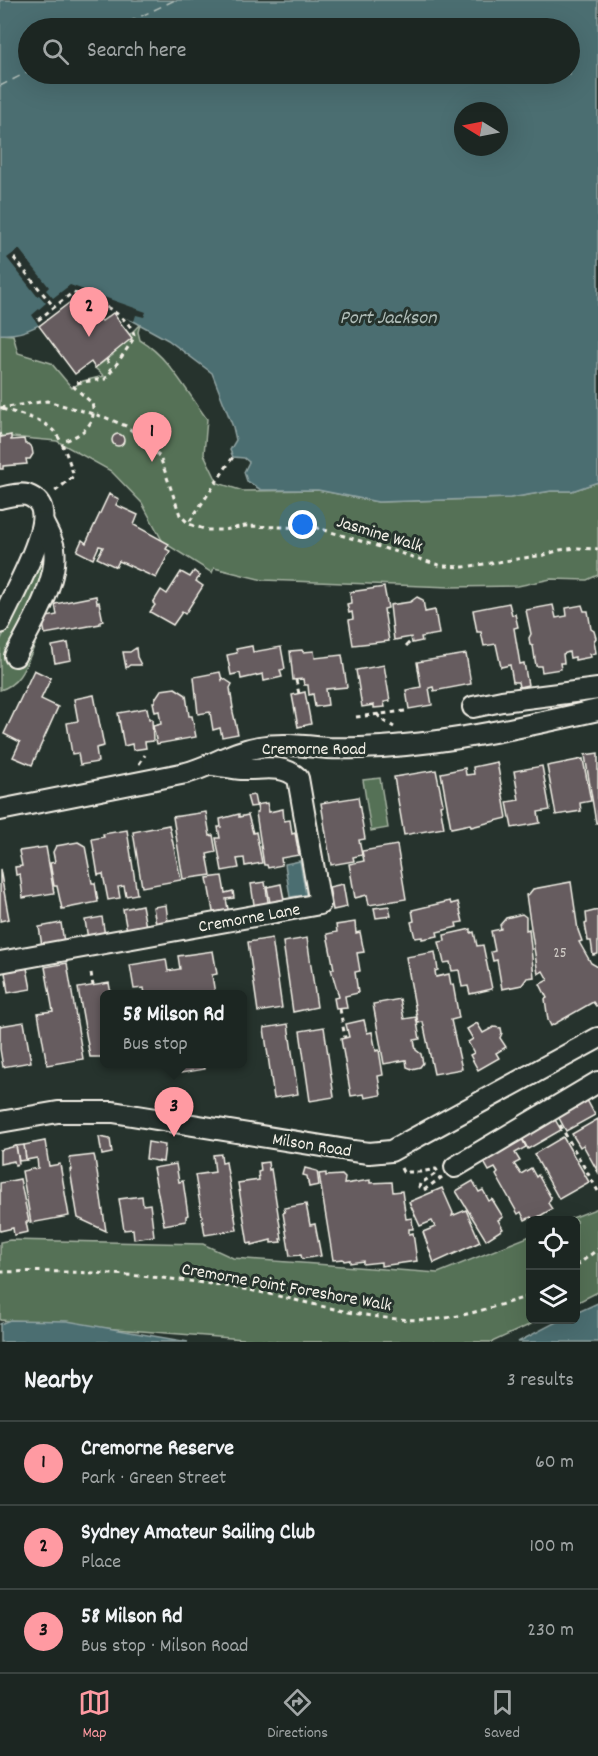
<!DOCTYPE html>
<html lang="en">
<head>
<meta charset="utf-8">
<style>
  :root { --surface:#1c2622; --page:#29322f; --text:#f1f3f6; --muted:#a0a5a5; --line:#3a4340; --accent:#ff9aa2 }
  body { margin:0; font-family:Dekko,sans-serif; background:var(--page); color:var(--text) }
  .controls { position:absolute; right:18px; bottom:18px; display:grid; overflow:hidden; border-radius:9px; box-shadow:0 6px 24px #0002 }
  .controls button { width:54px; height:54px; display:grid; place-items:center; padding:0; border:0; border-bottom:2px solid var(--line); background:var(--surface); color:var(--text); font:30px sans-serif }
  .compass { position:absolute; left:454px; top:102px; width:54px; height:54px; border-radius:50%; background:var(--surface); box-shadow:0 6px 24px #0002; rotate:280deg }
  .you { position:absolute; left:303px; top:525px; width:21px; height:21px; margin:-15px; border:4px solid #fff; border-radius:50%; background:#1a73e8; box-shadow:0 0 0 9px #1a73e833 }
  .badge { display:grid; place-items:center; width:39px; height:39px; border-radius:50%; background:var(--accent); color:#111; font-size:20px; font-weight:700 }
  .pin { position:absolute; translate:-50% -50px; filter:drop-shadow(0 2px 3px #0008) }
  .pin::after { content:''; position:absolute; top:32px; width:21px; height:18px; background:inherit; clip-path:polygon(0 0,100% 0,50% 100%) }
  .popup { position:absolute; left:100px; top:990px; width:147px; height:78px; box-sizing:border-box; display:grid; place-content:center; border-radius:9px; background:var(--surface); filter:drop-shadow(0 2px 4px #0005); font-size:20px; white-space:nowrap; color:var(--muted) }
  .popup b { font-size:22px; color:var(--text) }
  .popup::after { content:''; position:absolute; left:50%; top:100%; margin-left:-12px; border:12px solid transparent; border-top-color:var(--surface) }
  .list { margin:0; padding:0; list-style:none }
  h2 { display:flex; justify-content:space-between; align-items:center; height:78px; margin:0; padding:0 24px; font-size:26px }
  h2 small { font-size:20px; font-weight:400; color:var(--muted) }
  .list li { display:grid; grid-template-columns:39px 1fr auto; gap:18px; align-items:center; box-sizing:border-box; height:84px; padding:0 24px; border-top:2px solid var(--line) }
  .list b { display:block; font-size:22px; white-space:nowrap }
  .list p { margin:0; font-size:20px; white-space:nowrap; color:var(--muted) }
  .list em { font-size:20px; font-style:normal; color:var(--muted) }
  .icon { flex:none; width:33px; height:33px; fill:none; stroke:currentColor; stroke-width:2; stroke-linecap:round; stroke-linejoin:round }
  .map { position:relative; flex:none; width:598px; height:1342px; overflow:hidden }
  .search { position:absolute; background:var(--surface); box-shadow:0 6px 24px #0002; left:18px; right:18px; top:18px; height:66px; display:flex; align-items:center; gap:15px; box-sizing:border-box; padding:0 21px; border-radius:33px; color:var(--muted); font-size:22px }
  .sheet { height:330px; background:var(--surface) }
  nav { display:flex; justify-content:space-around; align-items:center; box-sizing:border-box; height:84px; border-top:2px solid var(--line); background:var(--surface); font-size:16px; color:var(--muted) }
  nav a { display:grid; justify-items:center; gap:3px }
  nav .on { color:var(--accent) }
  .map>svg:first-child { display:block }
  .green { fill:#557157; stroke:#a4b1a0; stroke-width:1.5 }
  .water { fill:#4b6e71; stroke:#8fa2a1; stroke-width:1.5; fill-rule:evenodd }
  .pier { fill:#26332d }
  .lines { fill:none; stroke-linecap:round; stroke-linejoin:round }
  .ferry { stroke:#b0bdb8; stroke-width:1.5; stroke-dasharray:8 6; stroke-linecap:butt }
  .building { fill:#665c5f; stroke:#f4f1e8; stroke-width:1.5 }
  .minor-casing { stroke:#f4f1e8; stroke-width:24 }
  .path { stroke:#f4f1e8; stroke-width:3; stroke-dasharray:4.5 4.5; stroke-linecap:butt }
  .minor { stroke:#26332d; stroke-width:20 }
  .labels { text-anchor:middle; stroke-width:6; stroke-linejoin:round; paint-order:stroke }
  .number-label { font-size:15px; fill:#d0ccc6 }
  .street-label { font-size:18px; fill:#f4f1e8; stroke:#26332d }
  .water-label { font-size:20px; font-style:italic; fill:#b0bdb8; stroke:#26332d }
</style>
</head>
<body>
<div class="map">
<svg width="598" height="1342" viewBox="0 0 598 1342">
  <rect width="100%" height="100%" fill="#26332d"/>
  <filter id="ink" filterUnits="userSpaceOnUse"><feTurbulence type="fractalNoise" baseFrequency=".0167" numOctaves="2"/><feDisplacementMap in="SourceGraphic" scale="12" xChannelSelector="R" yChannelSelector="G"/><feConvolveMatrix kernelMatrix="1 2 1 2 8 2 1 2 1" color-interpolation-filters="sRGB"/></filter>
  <g filter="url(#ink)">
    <g class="green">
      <path d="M140,324l-2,8 2,8c29,17 47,52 67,79l-3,35 14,29 25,8 75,-1 60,12 132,-4 41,-7h21l26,-9v93l-11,5 -36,-1 -33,7 -68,1 -187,-7 -49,-12 -2,5 -49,-31 -21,-39 -31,-32 -54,-30 -57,-5v-102l13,1 5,18 33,10 21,25 11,-7 21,-5 -9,-8 18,-13 -1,-2z"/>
      <path d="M49,541v16l-22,86 8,2c-9,19 -14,39 -35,45v-49z"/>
      <path d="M380,778l8,50 -17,3 -8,-51z"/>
      <path d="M598,1208v84l-22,11v-83h-9z"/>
      <path d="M530,1236v84h10l-48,22h-211l-281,-22v-78l10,-2 193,4 30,14 205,15z"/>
    </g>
    <g class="water">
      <path d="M0,0h598v482l-26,9h-21l-41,7 -132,4 -60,-12h-57l-14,-9 -3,-9 5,-10 -5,-4 -11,-1 -3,-7 6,-10 -3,-13 -21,-54 -44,-33 -51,-28 -44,-12c-22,17 -43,37 -73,34zM28,28h542v46h-542zM463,111h36v36h-36z"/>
      <path d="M300,861l6,34 -16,2 -5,-33z"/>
      <path d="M598,1303v39h-80l42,-22h16v-7z"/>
      <path d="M10,1320l57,1 121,21h-188v-18z"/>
    </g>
    <path class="pier" d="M19,249l30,38 -3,3 7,8 17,-13 76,27 -2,5 -8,-2 -2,6 -21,-8 -36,-9 -4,-4 -34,26 -7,-11 14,-12 -7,-8 -2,1 -30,-38z"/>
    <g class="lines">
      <g class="ferry">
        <path d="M116,28l59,-28"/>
        <path d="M0,86l28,-14"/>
      </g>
    </g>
    <g class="building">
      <path d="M73,300l16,20 11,-1 2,2 11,-8 19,25 -37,30 -4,-6 -16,12 -36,-48z"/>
      <path d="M0,433l1,4 10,-2v5l13,-1 1,5h3l4,4 1,6 -3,5h-4l1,5 -24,2v3h-3z"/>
      <circle cx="118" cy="440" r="6"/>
      <path d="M109,494l10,5 -3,6 22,10 -4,10 35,19 -3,5 4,2 -14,27 -37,-17 -3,6 -19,-9 6,-11 -4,-1 -6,13 -16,-8 5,-11 4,3z"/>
      <path d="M194,571l6,5 -4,5 7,5 -18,28 -3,-2 -9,13 -23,-13 5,-7 -2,-2 8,-13 6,4 14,-22 9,5z"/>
      <path d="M384,587l4,21 -4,1 5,32 -36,4 -4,-25 4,-1 -1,-7 -3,1 -2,-9 4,-1 -1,-11z"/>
      <path d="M96,596l1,7 2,-1 4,19 -3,1v2l-55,10 -3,-16 15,-3 -2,-11z"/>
      <path d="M417,597l6,3 2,12 10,-2 4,24 -18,3 1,4 -10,2 -1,-6 -17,3 -4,-35 20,-3z"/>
      <path d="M509,603l3,12 3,-1 3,13 -4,1 6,36 4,-1 4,22 -9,2 -1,-5h-5l-3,-17 -9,2 -5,-23 -12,2 -3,-14h-4l-4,-22z"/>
      <path d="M553,605l3,13 11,-2 -1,-8 16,-3 2,6h4l3,18 3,2 2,7 -2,3 2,12 -6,1 1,3 -16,3v-3l-5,1 -1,-6 -6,2 1,9h-4l1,6 -19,3 -1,-6h-5l-3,-20 -3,-1 -1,-7 2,-4 -5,-24z"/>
      <path d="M68,643l3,17 -16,3 -3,-17z"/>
      <path d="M252,646l1,6 28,-5 4,22 -5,1 2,7 -18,4 -1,-7 -22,5 -1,-6 -9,2 -4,-20 10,-2 -1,-4z"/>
      <path d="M136,648l1,9 4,8h-11l-4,3 -3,-16h7z"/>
      <path d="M302,650l1,2 11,-1 1,7 27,-3 5,32 -21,2 2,16 -13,2 -2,-13 -4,1 -1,-10h-4l-1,-6 -10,1 -3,-29z"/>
      <path d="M466,654l5,30 -37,7 -1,-4 -4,1 3,17 -23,4 -3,-19 15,-3 -4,-25z"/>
      <path d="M384,665l6,36 -6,1 1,5 -11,1v-3l-12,2 -6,-37z"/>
      <path d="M34,670l17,8 -10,21 17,8 -26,58 -19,-8 7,-15 -16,-8z"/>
      <path d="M220,672l2,8 1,-2 9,6 -2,4 3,20h-1l6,26 -16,3 -2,-9 -7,2 -3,-18 -12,2 -4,-37z"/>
      <path d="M175,688l11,7 3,21h3l4,21 -39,7 -4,-18 8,-2 -2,-13 -4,1 -2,-10h2v-3l6,-9z"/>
      <path d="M305,692l6,32 -13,3 -6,-32z"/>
      <path d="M94,695l10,51 -8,2 2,14 -18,3 -2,-12 -6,1 -5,-31 11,-2 -4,-22z"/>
      <path d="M147,708l2,11h3l1,22 -8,1 1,6 -13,2 -1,-6 -8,2 -6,-33z"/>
      <path d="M598,753v70h-2l-11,-68z"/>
      <path d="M583,759l8,42 -11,2 1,8 -25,4 -9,-49z"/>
      <path d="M497,762l10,56 -36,9 -1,-3 -19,4 -10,-55 24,-5 1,7 8,-1 -1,-7z"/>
      <path d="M542,766l8,44 -12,2 2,11 -28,5 -5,-26 12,-2 -5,-29z"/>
      <path d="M436,770l7,34 -3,1 4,23 -40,7 -10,-58z"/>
      <path d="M254,795l2,10 11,-2 2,9 14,-3 1,12 6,-1 2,14 3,-1 4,22 -18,3 1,7 -14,3 -1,-3h-3l-8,-52 2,-1 -1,-6 -7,1 -3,-11z"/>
      <path d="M358,797l7,42 -6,1 3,15 -9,2 1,4 -23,4 -10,-62z"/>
      <path d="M206,812l4,24 3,-1 3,17 -9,2 4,21 -28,4 -10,-62z"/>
      <path d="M239,814v3l9,-2 5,18 3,-1 6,31 -17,3 -1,-8 -7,1 2,9 -17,3 -6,-33h4l-2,-11h3l-1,-8z"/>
      <path d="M169,825l12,55 -39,7 -9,-55z"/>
      <path d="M127,830l10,64 -11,2 -2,-10 -6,1 2,11 -12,2 -5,-26 -5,1 -6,-36 12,-2 -1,-3z"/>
      <path d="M78,842l7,4 7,37h3l3,19 -36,7 -5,-23h-3l-4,-23 5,-1 -2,-10 3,-6z"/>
      <path d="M397,845l9,54 -37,6 -2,-10 -12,3 -6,-34 15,-3 -2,-10z"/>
      <path d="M46,847l8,46 -31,5 -3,-24 -4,1 -1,-8 7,-1 -3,-15z"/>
      <path d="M0,869l9,50 -9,2z"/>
      <path d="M222,876l3,17 8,-2 1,7 -8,1 3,15 -15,3 -7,-39z"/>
      <path d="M265,882l4,26 -14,3 -4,-27z"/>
      <path d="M571,882l7,48 4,11 -3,1 12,21 7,4v38l-2,1 -3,-4 -42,24 -3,-6 -3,-21 2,-1 -7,-14 8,-4 -5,-9 -5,3 -12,-79 3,-1 4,-5z"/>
      <path d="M281,884l4,21 -14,3 -4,-21z"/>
      <path d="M343,884l4,23 -14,3 -4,-23z"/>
      <path d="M450,901l1,3 7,-2 5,20 -7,1 1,4 -20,5 1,4 -16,3v-2l-7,1 -4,-16 3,-1 -2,-11z"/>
      <path d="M142,905l4,22 -19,4 -4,-22z"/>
      <path d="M166,905l2,17 -12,2 -3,-17z"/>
      <path d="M389,906l2,10 -15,2 -2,-10z"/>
      <path d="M598,910v44l-5,1 -2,-14h-3l-3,-17 2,-1 -1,-10z"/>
      <path d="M522,914l4,3v13l3,-1 5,48 -7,1 -5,7 -20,4 -5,-29 -4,1 -2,-9 4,-1 -4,-20 10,-2 -1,-4 6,-7z"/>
      <path d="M102,917l3,19 -17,3 -3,-19z"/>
      <path d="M355,922l1,11 4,-1 4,20 -7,1 3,18 -5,1 3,21 -13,3 2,12 -11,1 -2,-11 5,-1 -8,-28h3l-7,-35 10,-2 -1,-7z"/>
      <path d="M61,923l3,19 -22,4 -3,-19z"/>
      <path d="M471,929v4l3,-1 3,14 6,-1 9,44 -22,5 -2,-8 -6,1 -3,-17 -7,1 -2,-9 -6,1 -5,-21 6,-1 -1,-6z"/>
      <path d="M272,938l10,70 -24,4 -10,-70z"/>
      <path d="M307,938l10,69 -24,5 -10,-70z"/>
      <path d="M213,951l4,23 -5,1 3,19h-70l-1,-6 -10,1 -4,-24 36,-6 2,12 12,-2 -2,-13z"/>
      <path d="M435,952l3,18 -3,1 1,6 13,-3 2,11 2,-1 6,34 -8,2 11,49 -28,5 -11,-52 -5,1 -12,-66z"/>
      <path d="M67,963l16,96 -36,6 -9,-52 15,-2 -8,-44z"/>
      <path d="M27,968l4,21 -23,4 -3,-21z"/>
      <path d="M109,983l2,11h-6v63h-15l-12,-69z"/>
      <path d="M400,999l4,20 12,-2 4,22 -6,1 2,10 5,4 2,9 -3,4 -8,2 -5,-2 -1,-7 -22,4 -11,-60z"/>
      <path d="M364,1020l3,13 5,-1 4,19 3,-1 4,25 -5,1 3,19 -16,3 -1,-4 -13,2 -10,-57 8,-2 -3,-13z"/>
      <path d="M24,1022l7,40 -28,5 -3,-18v-23z"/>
      <path d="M477,1023l6,10 11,-6 7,1 1,5 -2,5 6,9 -10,6 3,5 -21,12 -8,-15 4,-2 -6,-11 5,-3 -6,-10z"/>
      <path d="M288,1024l10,70 -24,4 -10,-70z"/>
      <path d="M324,1027l10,70 -24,4 -10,-70z"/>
      <path d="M180,1064h24l1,5 -24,4z"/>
      <path d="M587,1100l8,15 -29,16 -8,-15z"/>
      <path d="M553,1116l8,14 -33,19 -8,-15z"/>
      <path d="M598,1119v53l-15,-27 -3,2 -8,-13z"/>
      <path d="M519,1133l7,14 -11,6 5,8 -6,3 7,10 10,-6 5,9 2,-2 13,23 -3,5 4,6 -19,11 -2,-3 -6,3 -4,-8 -3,2 -22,-39 2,-2 -3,-5 -6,3 -9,-16z"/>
      <path d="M99,1137l11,2 2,14 -10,2z"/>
      <path d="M563,1137l26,45 -30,17 -25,-45z"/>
      <path d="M45,1141l4,25 11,-2 9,52 -38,7 -9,-52 16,-3 -1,-10 -11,2 -2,-15z"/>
      <path d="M148,1142l17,3 -2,17 -17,-3z"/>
      <path d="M24,1145l2,15 -7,1 -3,-15z"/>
      <path d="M16,1146l3,18 -4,1 -1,-4 -14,3v-14z"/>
      <path d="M221,1154l1,9 4,-1 11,68 -32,5 -10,-60 20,-3 -2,-17z"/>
      <path d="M94,1155l1,4 11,72 -28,-13 -8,-48h2l-3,-12z"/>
      <path d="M268,1162l1,8 2,-1 11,70h-2l1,3 -10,1v-3l-19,5v-2l-4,1 -10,-61 21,-3 -1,-8 3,-1 -1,-8z"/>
      <path d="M176,1164l3,18 4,-1 5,34 -2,1v5l-22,4 -11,-57z"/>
      <path d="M305,1168l12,3 2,14 -10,2 -2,-11 -4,-1z"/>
      <path d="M326,1173v3l16,-1 3,3 -1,6 26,-4v3l22,-1 1,10 9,-1 4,28 6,-1 1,11h-4v5l4,-1 4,28 -36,5v-4l-18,2v-3l-13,2v-3l-6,1 -1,-2 -10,1 -14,-86z"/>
      <path d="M20,1179l9,43h-3l2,10 -14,3 -1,-7 -13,3v-48z"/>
      <path d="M473,1181l6,11 4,-2 6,11 3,-2 11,18 -5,3 5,9 -17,11 -30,-49z"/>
      <path d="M442,1188l11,25 -1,3 14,-6 14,32 -46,21 -11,-31 12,-5 -3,-6 -12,5 -11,-24z"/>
      <path d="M142,1196l1,9 7,-1 4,32 -20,3 -1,-10 -9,1 -5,-31z"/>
      <path d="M306,1204l4,21 5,-1 6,32 -19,3 -1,-4 -11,1 -7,-43 2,-1 -1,-4z"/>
    </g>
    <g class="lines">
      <defs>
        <g id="minor">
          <path d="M0,498c9,-2 19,-5 27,-3 8,3 14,8 15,16 5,24 -31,88 -42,112"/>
          <path d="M15,656c15,-28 44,-75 39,-108 -2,-9 -7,-17 -11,-25"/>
          <path d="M473,707l29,-6 96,-12"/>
          <path d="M0,810l186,-37c26,-7 47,-22 73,-26 23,-4 45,-1 68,1 18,1 37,0 55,-1 72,-5 145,-21 216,-37"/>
          <path d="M0,962l320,-58 -22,-126c-16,-15 -37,-8 -56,-9 -10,-1 -20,-3 -29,-4"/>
          <path d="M0,1122l58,-10h55l240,39 16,2 22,-2 207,-113"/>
          <path d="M455,1167l143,-85"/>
        </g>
      </defs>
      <use href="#minor" class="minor-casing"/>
      <g class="path">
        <path d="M14,258l40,49"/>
        <path d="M38,320l34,-27c16,1 63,26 62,44 -1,4 -26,40 -29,42l-30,4 -1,4 18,16c6,22 -11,32 -30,39"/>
        <path d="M107,359l4,11"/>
        <path d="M0,408l47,-7 57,16 22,9 28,22 7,12 19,55 9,9 18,6h17l21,-4 73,2 124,38 22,1 80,-12 16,-5 18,-2 20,1"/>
        <path d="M2,409c52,15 55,15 72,67l-21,17"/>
        <path d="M190,521l43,-64"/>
        <path d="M406,646l6,-6"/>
        <path d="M296,680l3,14"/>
        <path d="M377,714l5,6 12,7"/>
        <path d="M356,717l49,-6"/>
        <path d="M139,764l6,-9"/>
        <path d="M91,973l2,13"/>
        <path d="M340,1009l5,29"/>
        <path d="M560,1125l38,66"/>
        <path d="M401,1168l2,4h17l16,-3 2,3 -18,12 -1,3 5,3 18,-13"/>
        <path d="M576,1266l22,-17"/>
        <path d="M0,1272c77,-2 155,3 231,15 69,10 137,38 207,32 31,-3 63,-15 92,-23"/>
      </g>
      <use href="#minor" class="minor"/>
    </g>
  </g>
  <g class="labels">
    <g class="number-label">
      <text x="560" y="957">25</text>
    </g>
    <g class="street-label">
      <text transform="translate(380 533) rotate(17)" y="6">Jasmine Walk</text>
      <text x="314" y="754">Cremorne Road</text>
      <text transform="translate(249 917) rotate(-10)" y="6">Cremorne Lane</text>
      <text transform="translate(312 1144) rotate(9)" y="6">Milson Road</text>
      <text transform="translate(287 1286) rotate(10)" y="6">Cremorne Point Foreshore Walk</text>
    </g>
    <g class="water-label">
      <text x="388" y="323">Port Jackson</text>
    </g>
  </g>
</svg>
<div class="controls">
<button><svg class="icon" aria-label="locate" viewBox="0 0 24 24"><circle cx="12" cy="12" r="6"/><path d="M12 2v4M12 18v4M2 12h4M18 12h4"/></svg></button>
<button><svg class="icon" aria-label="layers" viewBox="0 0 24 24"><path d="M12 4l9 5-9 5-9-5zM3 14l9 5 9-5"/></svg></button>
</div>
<svg class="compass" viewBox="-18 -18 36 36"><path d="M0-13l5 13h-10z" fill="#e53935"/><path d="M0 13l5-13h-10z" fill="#a0a5a5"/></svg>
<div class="you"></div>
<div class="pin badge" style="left:152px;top:462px">1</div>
<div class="pin badge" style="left:89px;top:337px">2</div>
<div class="pin badge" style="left:174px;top:1137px">3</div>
<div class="popup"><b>58 Milson Rd</b>Bus stop</div>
<div class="search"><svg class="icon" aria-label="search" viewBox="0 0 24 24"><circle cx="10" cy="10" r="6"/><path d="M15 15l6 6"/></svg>Search here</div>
</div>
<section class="sheet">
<h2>Nearby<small>3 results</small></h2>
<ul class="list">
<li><span class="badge">1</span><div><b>Cremorne Reserve</b><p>Park · Green Street</p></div><em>60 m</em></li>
<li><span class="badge">2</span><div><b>Sydney Amateur Sailing Club</b><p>Place</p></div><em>100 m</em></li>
<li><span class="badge">3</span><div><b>58 Milson Rd</b><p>Bus stop · Milson Road</p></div><em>230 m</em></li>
</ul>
</section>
<nav>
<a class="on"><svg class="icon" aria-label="map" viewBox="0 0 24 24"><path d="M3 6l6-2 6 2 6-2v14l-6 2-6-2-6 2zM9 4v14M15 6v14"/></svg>Map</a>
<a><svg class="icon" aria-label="directions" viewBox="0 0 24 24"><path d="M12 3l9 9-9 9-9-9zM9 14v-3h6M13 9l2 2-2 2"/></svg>Directions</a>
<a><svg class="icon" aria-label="saved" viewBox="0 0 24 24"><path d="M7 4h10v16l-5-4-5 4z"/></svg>Saved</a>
</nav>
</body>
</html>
